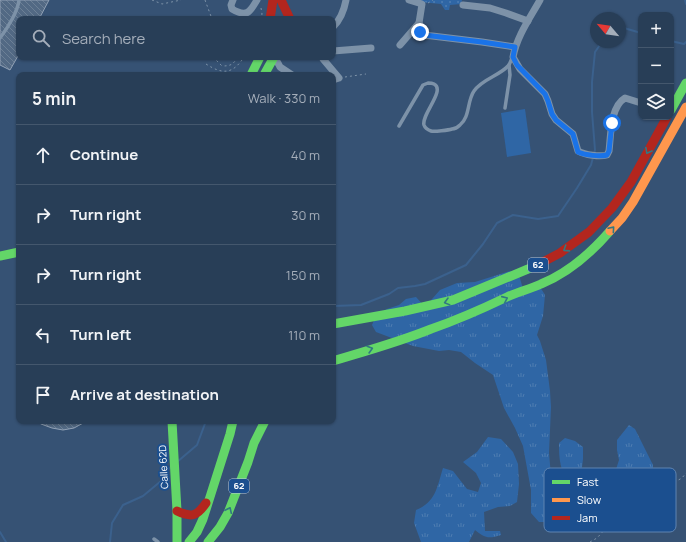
<!DOCTYPE html>
<html lang="en">
<head>
<meta charset="utf-8">
<style>
  :root { --surface:#283e57; --page:#344961; --text:#f1f3f6; --muted:#a5aeba; --line:#44576d }
  body { margin:0; font-family:Manrope,sans-serif; background:var(--page); color:var(--text) }
  .controls { position:absolute; right:12px; top:12px; display:grid; overflow:hidden; border-radius:8px; box-shadow:0 1px 3px #0004 }
  .controls button { width:36px; height:36px; display:grid; place-items:center; padding:0; border:0; border-bottom:1px solid var(--line); background:var(--surface); color:var(--text); font:20px sans-serif }
  .compass { position:absolute; left:590px; top:12px; width:36px; height:36px; border-radius:50%; background:var(--surface); box-shadow:0 1px 3px #0004; rotate:299deg }
  .stop { position:absolute; width:12px; height:12px; margin:-9px; border:3px solid #1a73e8; border-radius:50%; background:#fff }
  .stop.end { background:#1a73e8; border-color:#fff; box-shadow:0 1px 4px #0008 }
  .list { margin:0; padding:0; list-style:none }
  h2 { display:flex; justify-content:space-between; align-items:center; height:52px; margin:0; padding:0 16px; font-size:17px }
  h2 small { font-size:13px; font-weight:400; color:var(--muted) }
  .list li { display:grid; grid-template-columns:26px 1fr auto; gap:12px; align-items:center; box-sizing:border-box; height:60px; padding:0 16px; border-top:1px solid var(--line) }
  .list b { display:block; font-size:15px; white-space:nowrap }
  .list em { font-size:13px; font-style:normal; color:var(--muted) }
  .icon { flex:none; width:22px; height:22px; fill:none; stroke:currentColor; stroke-width:2; stroke-linecap:round; stroke-linejoin:round }
  .map { position:relative; flex:none; width:686px; height:542px; overflow:hidden }
  .search { position:absolute; background:var(--surface); box-shadow:0 1px 3px #0004; left:16px; top:16px; width:320px; height:44px; display:flex; align-items:center; gap:10px; box-sizing:border-box; padding:0 14px; border-radius:8px; color:var(--muted); font-size:15px }
  .panel { position:absolute; background:var(--surface); box-shadow:0 1px 3px #0004; left:16px; top:72px; width:320px; height:352px; border-radius:8px }
  .map>svg:first-child { display:block }
  .grass { fill:url(#grass-tufts) }
  .park { fill:url(#park-dots) }
  .pitch { fill:#2f66a5 }
  .lines { fill:none; stroke-linecap:round; stroke-linejoin:round }
  .stream { stroke:#3b618d; stroke-width:2 }
  .building { fill:url(#building-back-hatch); stroke:#92a2b6 }
  .path { stroke:#7d92a8; stroke-width:1; stroke-dasharray:2 3; stroke-linecap:butt }
  .lane { stroke:#7d92a8; stroke-width:3.5 }
  .street { stroke:#7d92a8; stroke-width:7 }
  .fast { stroke:#63d668; stroke-width:9 }
  .slow { stroke:#ff974d; stroke-width:9 }
  .jam { stroke:#b3261e; stroke-width:9 }
  .oneway { stroke:#317883 }
  .route { stroke:#1a73e8; stroke-width:5 }
  .labels { text-anchor:middle; stroke-width:4; stroke-linejoin:round; paint-order:stroke }
  .shield { fill:#1b4f8f; stroke:#bbcadd; stroke-width:1 }
  .shield-label { font-size:9px; font-weight:bold; fill:#fff }
  .street-label { font-size:10px; fill:#fff; stroke:#1b4f8f }
  .key { fill:#1b4f8f; stroke:#5f84b1; stroke-width:1 }
  .key-label { font-size:11px; fill:#fff }
</style>
</head>
<body>
<div class="map">
<svg width="686" height="542" viewBox="0 0 686 542">
  <defs>
    <pattern id="grass-tufts" width="24" height="20" patternUnits="userSpaceOnUse"><rect width="24" height="20" fill="#2f66a5"/><path d="M3 7l-1-3M5 7V3M7 7l1-3M15 17l-1-3M17 17v-4M19 17l1-3" fill="none" stroke="#4e7db2"/></pattern>
    <pattern id="park-dots" width="8" height="8" patternUnits="userSpaceOnUse"><rect width="8" height="8" fill="#2f66a5"/><path d="M2 2h.1M6 6h.1" fill="none" stroke="#4e7db2" stroke-width="1.8" stroke-linecap="round"/></pattern>
    <pattern id="building-back-hatch" width="6" height="6" patternUnits="userSpaceOnUse"><rect width="6" height="6" fill="#526984"/><path d="M-1 5l2 2M0 0l6 6M5-1l2 2" fill="none" stroke="#6c8096"/></pattern>
  </defs>
  <rect width="100%" height="100%" fill="#365274"/>
  <g class="grass">
    <path d="M510,271l9,4 4,14 14,-7 8,13 -2,21 -6,19 3,6 6,19 4,31 1,16 -2,46 4,46 4,8c16,-16 8,-24 4,-41 -2,-8 -2,-15 -2,-23l6,-5 10,3 8,6v12l-2,16 -5,22 2,12 14,1 5,-17 -5,-18 4,-3 6,17 9,-4 8,-25 -2,-10v-10l12,-15 6,4 18,36v10l-9,13 -5,4 -1,8 -21,5 -20,21 -34,-4h-24l-8,-9v-23l-8,-44 -8,-18 -11,-20 -11,-33 -18,-12 -14,-11 -12,-2 -10,1 -26,-5 -37,-14 -4,-7 4,-9 11,-7 12,-4 7,-6 10,-2 9,10 15,-17 17,-7 18,-1z"/>
    <path d="M488,437l13,2 12,13 5,12 1,20 -2,18 -7,4 -12,1 -14,5 1,19h15l1,4c-13,4 -16,3 -26,-5l-6,12h-48l-7,-19 2,-13c20,-8 21,-23 27,-42l10,3 14,18 11,3 3,-9 -5,-10 -13,-11 14,-10z"/>
  </g>
  <path class="park" d="M420,0h42l-1,4 -11,1 -1,5h-4l-4,-6 -21,-2z"/>
  <path class="pitch" d="M525,109l6,44 -24,4 -6,-44z"/>
  <g class="lines">
    <g class="stream">
      <path d="M685,0l1,4"/>
      <path d="M620,30l4,-2 17,5"/>
      <path d="M671,41l13,3 2,-2"/>
      <path d="M333,306l28,-1 28,-11 9,-6 17,-2 10,-2 41,-19 17,-21 14,-21 16,-8 25,4 20,-3 19,-28 14,-23 4,-15 -3,-38v-30l3,-30 7,-10"/>
      <path d="M177,462l20,-17 9,-24"/>
      <path d="M0,532l6,10"/>
      <path d="M110,542l2,-19 11,-18 20,-9 18,-15 3,-8 7,-6"/>
    </g>
  </g>
  <g class="building">
    <path d="M0,0h49l-10,19h-20v35l-9,16 -10,-5z"/>
    <path d="M37,421h50l-13,7 -11,2 -11,-2 -11,-4z"/>
  </g>
  <g class="lines">
    <g class="path">
      <path d="M152,0l10,4 19,-4"/>
      <path d="M205,0l7,19"/>
      <path d="M428,3l5,-3"/>
      <path d="M261,8l1,6 -1,5"/>
      <path d="M213,57l9,9c10,0 11,-2 16,-9"/>
      <path d="M206,64c17,11 27,10 38,-7"/>
      <path d="M345,77l21,-3"/>
      <path d="M590,542l7,-4 11,-12 21,-8 26,-25 27,-15 4,-5"/>
    </g>
    <g class="lane">
      <path d="M0,38c7,-9 18,-27 19,-38"/>
      <path d="M505,108l5,-33 -1,-10"/>
      <path d="M399,126l24,-41 5,-2c2,0 4,0 6,1 12,6 -13,31 -10,41 1,3 4,5 7,6 3,1 18,-1 21,-2 3,0 6,-2 8,-4 10,-8 7,-24 14,-34 8,-12 25,-15 34,-25 2,-2 3,-6 4,-8"/>
      <path d="M154,539l4,3"/>
    </g>
    <g class="street">
      <path d="M233,0l-2,5 1,4c15,9 18,3 25,-9"/>
      <path d="M409,0l13,4 -3,19 1,9 4,3 58,7 33,5"/>
      <path d="M540,0c-10,18 -23,36 -27,57l7,12 25,25 3,7 4,13 4,6 17,14 5,17c7,4 22,6 29,4l2,-4c2,-16 1,-44 16,-53l16,5"/>
      <path d="M463,5l27,3 16,5 22,8"/>
      <path d="M333,27c8,-8 11,-16 13,-27"/>
      <path d="M400,45l19,-22"/>
      <path d="M333,51l38,-3"/>
      <path d="M322,57l1,2 16,19 -6,2"/>
      <path d="M272,59l6,4 2,4 12,8"/>
    </g>
    <g class="fast">
      <path d="M251,75l9,-18"/>
      <path d="M264,75l10,-18"/>
      <path d="M671,110l15,-27"/>
      <path d="M0,256l19,-4"/>
      <path d="M333,324l72,-13 48,-11 75,-31 13,-6"/>
      <path d="M333,361c33,-10 66,-19 98,-32 26,-9 51,-20 76,-32 11,-5 23,-8 34,-13 27,-11 50,-31 69,-53"/>
      <path d="M172,421l5,90v31"/>
      <path d="M189,542l8,-10 6,-13 27,-85 3,-13"/>
      <path d="M208,542l12,-15 8,-14 20,-51 6,-19 11,-22"/>
    </g>
    <path class="slow" d="M610,231l12,-13 11,-16 53,-95"/>
    <g class="jam">
      <path d="M281,0l9,19"/>
      <path d="M270,19l3,-19"/>
      <path d="M541,263l19,-10 29,-21 23,-24 19,-26 36,-65"/>
      <path d="M177,511c15,7 20,5 29,-8"/>
    </g>
  </g>
  <defs><path id="oneway-chevron" d="M-2-3.5L2.5 0L-2 3.5" fill="none" stroke-width="1.6" stroke-linecap="round" stroke-linejoin="round"/></defs>
  <g class="oneway">
    <use href="#oneway-chevron" transform="translate(648 151) rotate(119)"/>
    <use href="#oneway-chevron" transform="translate(612 229) rotate(-49)"/>
    <use href="#oneway-chevron" transform="translate(566 249) rotate(147)"/>
    <use href="#oneway-chevron" transform="translate(505 299) rotate(-24)"/>
    <use href="#oneway-chevron" transform="translate(447 302) rotate(165)"/>
    <use href="#oneway-chevron" transform="translate(370 349) rotate(-16)"/>
    <use href="#oneway-chevron" transform="translate(229 510) rotate(-65)"/>
  </g>
  <g class="lines">
    <path class="route" d="M420,32l4,3 58,7 33,5 -2,10 4,8 28,29 3,7 4,13 4,6 17,14 5,18c7,3 22,5 29,3l2,-4 3,-28"/>
  </g>
  <g class="labels">
    <g class="shield">
      <rect x="528" y="258" width="20" height="14" rx="3"/>
      <rect x="229" y="479" width="20" height="14" rx="3"/>
    </g>
    <g class="shield-label">
      <text x="538" y="268">62</text>
      <text x="239" y="489">62</text>
    </g>
    <g class="street-label">
      <text transform="translate(163 467) rotate(-93)" y="4">Calle 62D</text>
    </g>
  </g>
  <rect x="544" y="468" width="132" height="64" rx="6" class="key"/>
  <rect x="552" y="480" width="18" height="4" fill="#63d668"/>
  <rect x="552" y="498" width="18" height="4" fill="#ff974d"/>
  <rect x="552" y="516" width="18" height="4" fill="#b3261e"/>
  <g class="key-label">
    <text x="577" y="486">Fast</text>
    <text x="577" y="504">Slow</text>
    <text x="577" y="522">Jam</text>
  </g>
</svg>
<div class="controls">
<button>+</button>
<button>−</button>
<button><svg class="icon" aria-label="layers" viewBox="0 0 24 24"><path d="M12 4l9 5-9 5-9-5zM3 14l9 5 9-5"/></svg></button>
</div>
<svg class="compass" viewBox="-18 -18 36 36"><path d="M0-13l5 13h-10z" fill="#e53935"/><path d="M0 13l5-13h-10z" fill="#a5aeba"/></svg>
<div class="stop" style="left:612px;top:123px"></div>
<div class="stop end" style="left:420px;top:32px"></div>
<div class="search"><svg class="icon" aria-label="search" viewBox="0 0 24 24"><circle cx="10" cy="10" r="6"/><path d="M15 15l6 6"/></svg>Search here</div>
<section class="panel">
<h2>5 min<small>Walk · 330 m</small></h2>
<ul class="list">
<li><svg class="icon" aria-label="ahead" viewBox="0 0 24 24"><path d="M12 20V5M6 11l6-6 6 6"/></svg><div><b>Continue</b></div><em>40 m</em></li>
<li><svg class="icon" aria-label="right" viewBox="0 0 24 24"><path d="M7 20v-9h11M14 6l5 5-5 5"/></svg><div><b>Turn right</b></div><em>30 m</em></li>
<li><svg class="icon" aria-label="right" viewBox="0 0 24 24"><path d="M7 20v-9h11M14 6l5 5-5 5"/></svg><div><b>Turn right</b></div><em>150 m</em></li>
<li><svg class="icon" aria-label="left" viewBox="0 0 24 24"><path d="M17 20v-9H6M10 6l-5 5 5 5"/></svg><div><b>Turn left</b></div><em>110 m</em></li>
<li><svg class="icon" aria-label="arrive" viewBox="0 0 24 24"><path d="M6 21V4h12l-3 4 3 4H6"/></svg><div><b>Arrive at destination</b></div></li>
</ul>
</section>
</div>
</body>
</html>
